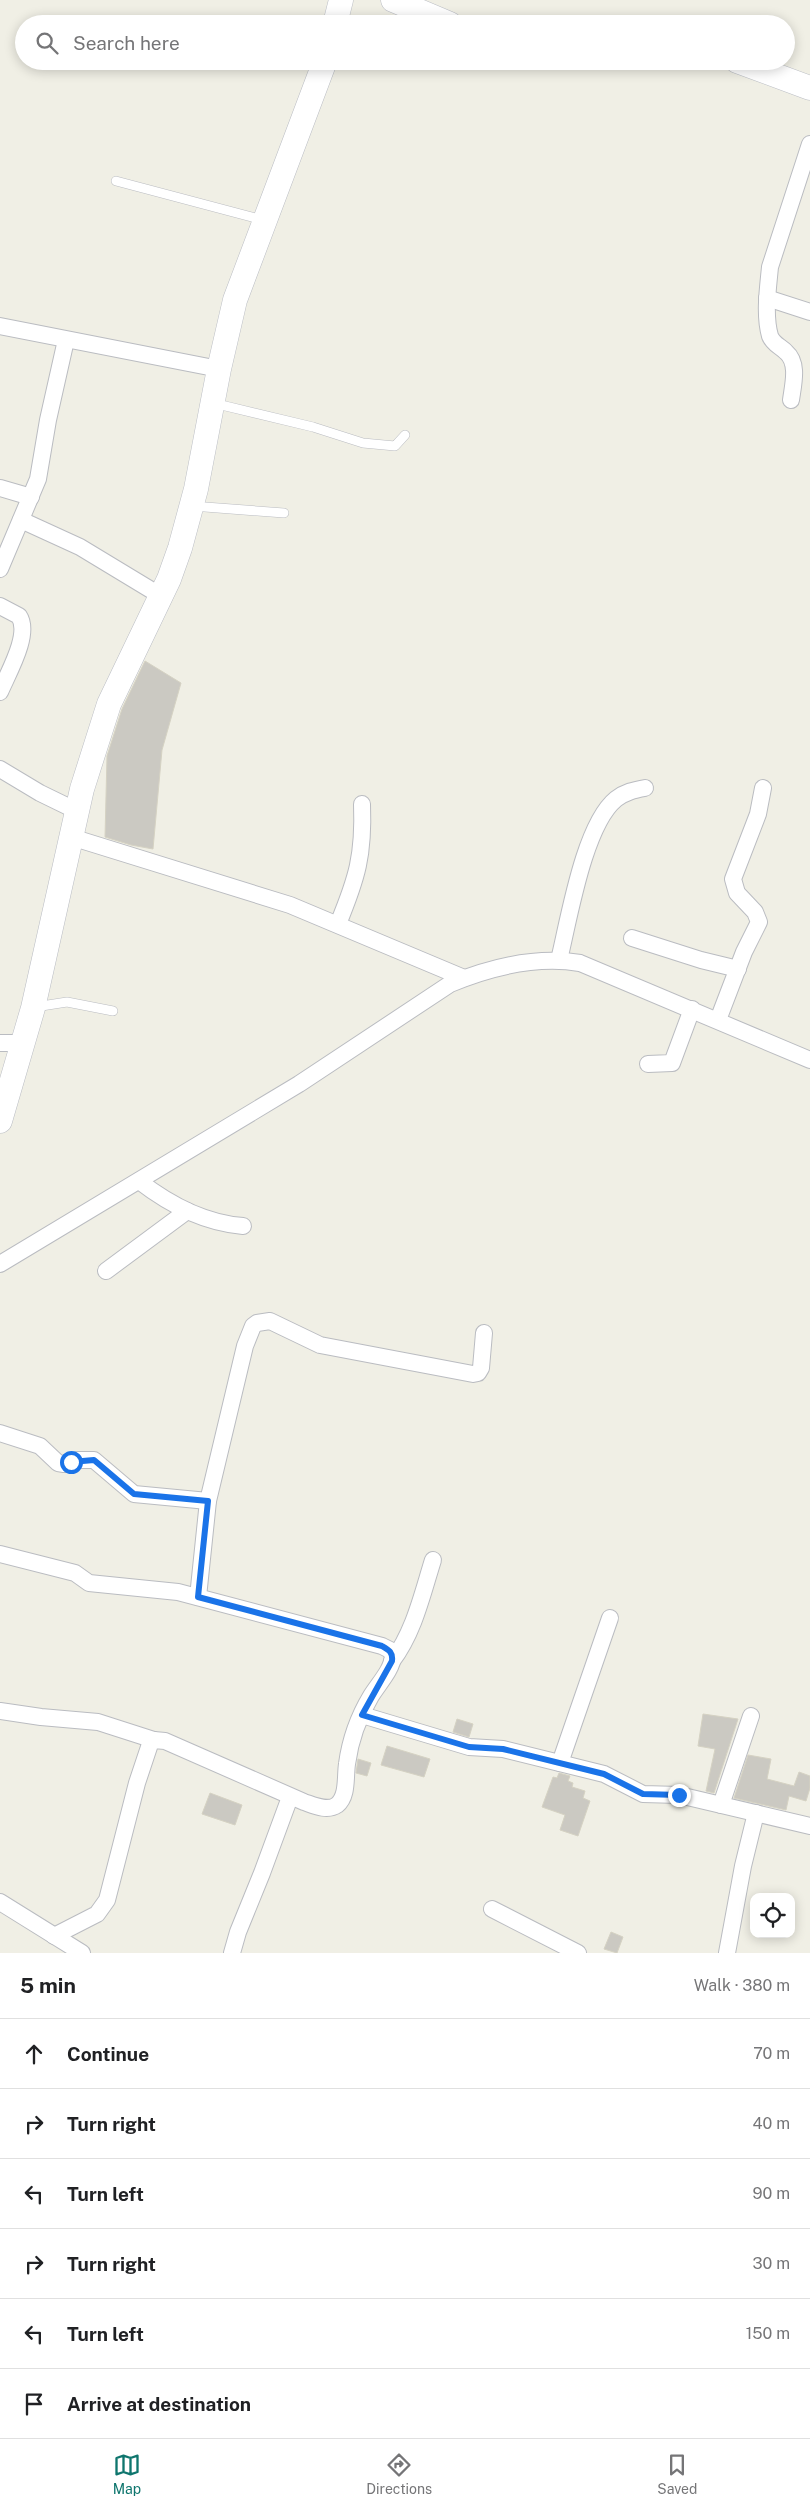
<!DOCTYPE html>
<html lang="en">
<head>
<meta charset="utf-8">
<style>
  :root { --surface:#fff; --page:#f6f6f6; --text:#202124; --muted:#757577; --line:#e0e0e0; --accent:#0f766e }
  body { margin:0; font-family:"Public Sans",sans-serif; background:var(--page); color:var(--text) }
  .controls { position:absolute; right:15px; bottom:15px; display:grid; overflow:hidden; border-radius:10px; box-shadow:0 2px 12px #0003 }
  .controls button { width:45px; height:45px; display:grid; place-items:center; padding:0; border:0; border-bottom:1px solid var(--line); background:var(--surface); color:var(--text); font:25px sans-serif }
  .stop { position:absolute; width:15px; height:15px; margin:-11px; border:4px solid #1a73e8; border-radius:50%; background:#fff }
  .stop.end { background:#1a73e8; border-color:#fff; box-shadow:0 1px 5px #0008 }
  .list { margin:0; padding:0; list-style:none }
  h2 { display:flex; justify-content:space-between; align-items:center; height:65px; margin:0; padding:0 20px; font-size:21px }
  h2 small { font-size:16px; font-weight:400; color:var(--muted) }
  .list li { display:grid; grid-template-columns:32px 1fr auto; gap:15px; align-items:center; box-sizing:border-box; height:70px; padding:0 20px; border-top:1px solid var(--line) }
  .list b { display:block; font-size:19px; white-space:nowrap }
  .list em { font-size:16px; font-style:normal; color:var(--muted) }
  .icon { flex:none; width:28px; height:28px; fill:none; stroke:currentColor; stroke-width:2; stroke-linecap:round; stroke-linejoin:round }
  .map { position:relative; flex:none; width:810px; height:1953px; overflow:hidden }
  .search { position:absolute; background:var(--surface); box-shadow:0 2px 12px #0003; left:15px; right:15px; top:15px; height:55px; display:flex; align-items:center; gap:12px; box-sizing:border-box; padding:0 18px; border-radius:28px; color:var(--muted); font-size:19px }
  .sheet { height:485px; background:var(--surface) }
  nav { display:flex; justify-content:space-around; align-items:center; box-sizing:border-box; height:70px; border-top:1px solid var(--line); background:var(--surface); font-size:14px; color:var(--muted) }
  nav a { display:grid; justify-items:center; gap:2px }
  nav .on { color:var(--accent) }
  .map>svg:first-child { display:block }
  .building { fill:#cbc9c2; stroke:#d5d2c3 }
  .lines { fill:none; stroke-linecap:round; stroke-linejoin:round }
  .service-casing { stroke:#babcc1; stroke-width:10 }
  .minor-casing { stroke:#babcc1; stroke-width:18 }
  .secondary-casing { stroke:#babdc4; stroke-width:25 }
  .service { stroke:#fff; stroke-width:9 }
  .minor { stroke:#fff; stroke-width:16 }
  .secondary { stroke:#fff; stroke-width:24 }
  .route { stroke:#1a73e8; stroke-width:6 }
</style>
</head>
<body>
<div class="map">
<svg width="810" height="1953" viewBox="0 0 810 1953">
  <rect width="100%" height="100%" fill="#f0efe5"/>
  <g class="building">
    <path d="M145,661l36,22 -19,67 -9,99 -22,-4 -26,-8 2,-81 15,-47z"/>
    <path d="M703,1714l35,5 -24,74 -8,-2 9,-42 -17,-3z"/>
    <path d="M457,1719l16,5 -4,13 -16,-5z"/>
    <path d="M387,1746l43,13 -6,18 -43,-12z"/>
    <path d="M748,1755l23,4 -4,20 27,7 5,-14 11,4v12l-4,13 -17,-5 -3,14 -52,-12z"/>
    <path d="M358,1759l13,4 -4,13 -11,-3z"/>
    <path d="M559,1773l11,3 -2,5 5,2 -1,4 13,4 -2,7 7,3 -12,35 -18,-6 5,-15 -23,-8 11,-30 4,1z"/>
    <path d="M210,1793l32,12 -7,20 -33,-11z"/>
    <path d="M611,1932l12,5 -6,16 -13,-4z"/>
  </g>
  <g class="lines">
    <defs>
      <g id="service">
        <path d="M116,181l147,39"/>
        <path d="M213,403l100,24 50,16 32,3 10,-11"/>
        <path d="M192,506l92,7"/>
        <path d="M35,1007l32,-5 46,9"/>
      </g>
      <g id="minor">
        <path d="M767,298l43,14"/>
        <path d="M0,326l219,43"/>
        <path d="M791,400c2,-15 8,-37 -5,-48 -6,-6 -13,-8 -16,-16 -6,-21 -2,-48 0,-69l40,-123"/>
        <path d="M0,488l31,9"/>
        <path d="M21,520l59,27 81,49"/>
        <path d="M0,569l38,-90 10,-59 18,-80"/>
        <path d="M0,606l19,10c12,18 -11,57 -19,76"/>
        <path d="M0,769l40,24 37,18"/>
        <path d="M71,837l219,68 174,73"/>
        <path d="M338,924c19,-46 26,-69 24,-120"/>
        <path d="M632,938l69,22 37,9"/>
        <path d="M559,960c10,-41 25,-135 57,-161 9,-7 18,-9 29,-11"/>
        <path d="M718,1020l26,-68 15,-30 -4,-10 -18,-19 -4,-14 25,-65 5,-26"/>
        <path d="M0,1043h23"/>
        <path d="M648,1064l24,-1 20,-54"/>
        <path d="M139,1181c31,24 65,42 104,45"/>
        <path d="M0,1264l299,-180 151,-100c41,-17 87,-28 130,-21l230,97"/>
        <path d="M106,1271l81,-60"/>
        <path d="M0,1433l40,13 18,17 6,1 14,-4h16l40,34 74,7"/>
        <path d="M0,1554l75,19 14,10 89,9 204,54 8,4 3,6c-1,14 -14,27 -22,40 -12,20 -21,45 -24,68 -2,13 1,32 -10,41 -10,7 -24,0 -33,-3l-139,-61 -11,-1 -4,4 -13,39 -30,117 -10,14 -43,22"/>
        <path d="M198,1597l10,-96 37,-155 8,-20 4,-3 13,-2 50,24 153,29 5,-1 3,-5 3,-35"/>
        <path d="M392,1661c22,-29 30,-66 41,-101"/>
        <path d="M0,1711l41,6 57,5 56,18"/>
        <path d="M362,1715l107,32 34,2 101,25 39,20 36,1 131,31"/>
        <path d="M560,1763l50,-145"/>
        <path d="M721,1805l30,-89"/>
        <path d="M0,1902l82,51"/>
        <path d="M492,1909l86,44"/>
        <path d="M232,1953l6,-21 24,-59 28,-76"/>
        <path d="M727,1953l16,-87 13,-53"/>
      </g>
      <g id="secondary">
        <path d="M393,0l57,24"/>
        <path d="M335,24l6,-24"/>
        <path d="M737,61l73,27"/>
        <path d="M0,1121l33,-113 49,-219 27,-85 60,-125 11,-31 16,-59 23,-120 16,-69 90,-239"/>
      </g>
    </defs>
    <use href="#service" class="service-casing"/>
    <use href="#minor" class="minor-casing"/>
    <use href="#secondary" class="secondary-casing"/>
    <use href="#service" class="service"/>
    <use href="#minor" class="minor"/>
    <use href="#secondary" class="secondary"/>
  </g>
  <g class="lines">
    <path class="route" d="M71,1462l23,-2 40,34 74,7 -10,96 184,49c7,4 11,6 10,15l-30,54 107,32 34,2 101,25 39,20 36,1"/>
  </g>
</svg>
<div class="controls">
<button><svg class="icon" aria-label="locate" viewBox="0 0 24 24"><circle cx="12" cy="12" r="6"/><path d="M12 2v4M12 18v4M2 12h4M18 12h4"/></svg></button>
</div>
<div class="stop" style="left:71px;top:1462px"></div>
<div class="stop end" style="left:679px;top:1795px"></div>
<div class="search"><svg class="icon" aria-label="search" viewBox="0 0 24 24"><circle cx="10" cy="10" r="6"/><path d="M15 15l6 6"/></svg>Search here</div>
</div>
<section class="sheet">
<h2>5 min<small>Walk · 380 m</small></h2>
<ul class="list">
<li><svg class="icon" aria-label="ahead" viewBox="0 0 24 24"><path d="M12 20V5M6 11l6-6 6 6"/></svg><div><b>Continue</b></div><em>70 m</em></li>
<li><svg class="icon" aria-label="right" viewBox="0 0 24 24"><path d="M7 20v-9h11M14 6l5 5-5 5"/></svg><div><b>Turn right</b></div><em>40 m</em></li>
<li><svg class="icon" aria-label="left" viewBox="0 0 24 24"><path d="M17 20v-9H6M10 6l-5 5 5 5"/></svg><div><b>Turn left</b></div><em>90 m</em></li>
<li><svg class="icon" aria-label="right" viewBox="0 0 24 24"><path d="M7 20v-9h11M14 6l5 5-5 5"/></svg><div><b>Turn right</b></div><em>30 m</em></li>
<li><svg class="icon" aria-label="left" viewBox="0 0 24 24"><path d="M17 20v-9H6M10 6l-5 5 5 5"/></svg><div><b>Turn left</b></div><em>150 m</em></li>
<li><svg class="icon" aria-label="arrive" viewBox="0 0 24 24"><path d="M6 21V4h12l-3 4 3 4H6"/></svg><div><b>Arrive at destination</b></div></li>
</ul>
</section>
<nav>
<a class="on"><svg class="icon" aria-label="map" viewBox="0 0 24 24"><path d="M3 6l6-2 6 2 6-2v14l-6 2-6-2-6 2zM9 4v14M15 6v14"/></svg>Map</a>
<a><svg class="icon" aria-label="directions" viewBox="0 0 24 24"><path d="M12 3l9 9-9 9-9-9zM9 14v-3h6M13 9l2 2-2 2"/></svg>Directions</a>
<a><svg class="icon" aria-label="saved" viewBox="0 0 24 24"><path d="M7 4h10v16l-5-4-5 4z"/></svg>Saved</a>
</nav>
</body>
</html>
